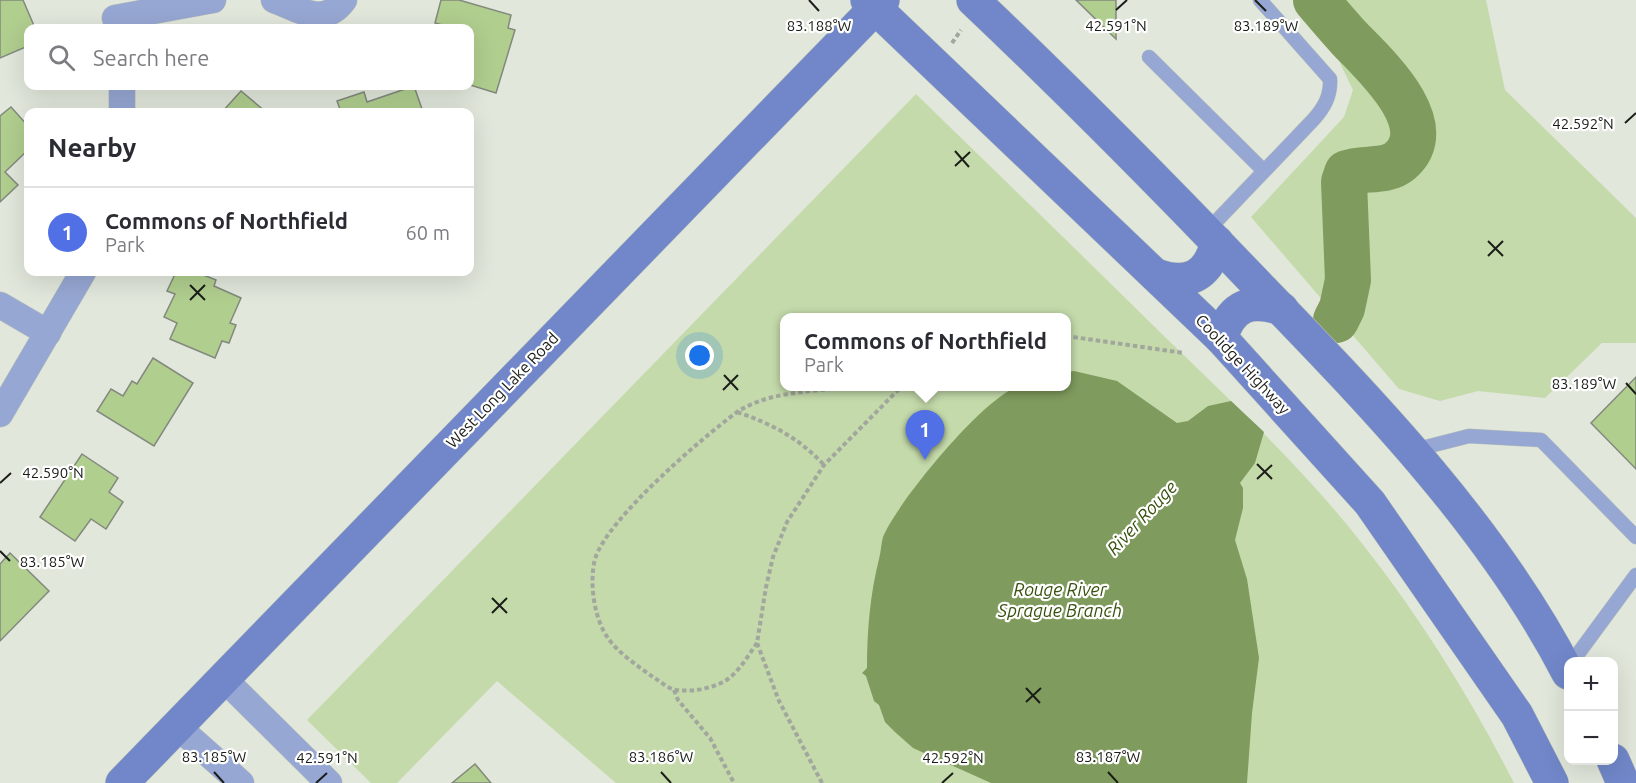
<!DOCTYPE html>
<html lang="en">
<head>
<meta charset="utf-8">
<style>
  :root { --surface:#fff; --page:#f7f7f7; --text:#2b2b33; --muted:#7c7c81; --line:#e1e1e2; --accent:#5270e5 }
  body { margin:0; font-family:Ubuntu,sans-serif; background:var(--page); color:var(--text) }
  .controls { position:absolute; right:18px; bottom:18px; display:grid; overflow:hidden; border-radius:12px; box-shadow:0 6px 24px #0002 }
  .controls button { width:54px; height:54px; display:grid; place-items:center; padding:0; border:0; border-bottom:2px solid var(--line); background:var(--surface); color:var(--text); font:30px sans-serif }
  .you { position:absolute; left:700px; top:356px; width:21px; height:21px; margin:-15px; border:4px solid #fff; border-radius:50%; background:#1a73e8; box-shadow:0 0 0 9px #1a73e833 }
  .badge { display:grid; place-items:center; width:39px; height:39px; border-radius:50%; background:var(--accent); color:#fff; font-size:20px; font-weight:700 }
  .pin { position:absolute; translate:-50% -50px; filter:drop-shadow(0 2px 3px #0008) }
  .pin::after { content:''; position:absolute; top:32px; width:21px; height:18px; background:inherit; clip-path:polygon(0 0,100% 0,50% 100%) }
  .popup { position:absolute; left:780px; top:313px; width:291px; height:78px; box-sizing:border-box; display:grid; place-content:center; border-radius:12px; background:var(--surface); filter:drop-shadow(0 2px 4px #0005); font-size:20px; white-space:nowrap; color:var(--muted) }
  .popup b { font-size:22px; color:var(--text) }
  .popup::after { content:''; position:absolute; left:50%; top:100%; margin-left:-12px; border:12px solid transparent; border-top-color:var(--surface) }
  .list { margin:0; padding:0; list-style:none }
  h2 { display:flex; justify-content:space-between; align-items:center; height:78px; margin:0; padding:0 24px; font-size:26px }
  h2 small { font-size:20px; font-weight:400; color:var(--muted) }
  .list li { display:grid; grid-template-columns:39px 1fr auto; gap:18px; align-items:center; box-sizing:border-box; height:90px; padding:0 24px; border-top:2px solid var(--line) }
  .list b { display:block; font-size:22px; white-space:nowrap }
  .list p { margin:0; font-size:20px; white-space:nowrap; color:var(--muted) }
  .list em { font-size:20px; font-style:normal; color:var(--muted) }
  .icon { flex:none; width:33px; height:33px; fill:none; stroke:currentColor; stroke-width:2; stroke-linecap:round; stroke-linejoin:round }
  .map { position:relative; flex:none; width:1636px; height:783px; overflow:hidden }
  .search { position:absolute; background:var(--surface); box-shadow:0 6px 24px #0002; left:24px; top:24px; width:450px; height:66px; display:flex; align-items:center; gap:15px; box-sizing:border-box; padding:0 21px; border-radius:12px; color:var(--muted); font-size:22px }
  .panel { position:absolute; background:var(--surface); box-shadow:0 6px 24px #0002; left:24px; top:108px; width:450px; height:168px; border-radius:12px }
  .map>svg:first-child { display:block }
  .green { fill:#c4daaa; fill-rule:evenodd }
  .water { fill:#7f9b5d }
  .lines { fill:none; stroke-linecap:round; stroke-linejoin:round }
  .river { stroke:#7f9b5d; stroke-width:46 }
  .building { fill:#b0ce8e; stroke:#83897e; stroke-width:1.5 }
  .lane-casing { stroke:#bdc3b8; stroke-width:15 }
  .street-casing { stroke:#bdc3b8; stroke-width:27 }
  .secondary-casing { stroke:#bdc3b8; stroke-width:34 }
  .path { stroke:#a2a79e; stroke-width:4; stroke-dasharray:4.5 3; stroke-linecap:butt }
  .lane { stroke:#96a7d3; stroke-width:14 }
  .street { stroke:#96a7d3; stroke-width:26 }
  .secondary { stroke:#7187c9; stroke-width:33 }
  .ticks { fill:none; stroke:#1b1d19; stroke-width:2 }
  .labels { text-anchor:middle; stroke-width:4.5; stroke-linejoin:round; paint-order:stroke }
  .street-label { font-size:16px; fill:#1b1d19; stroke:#fff }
  .water-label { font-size:18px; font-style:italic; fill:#38510d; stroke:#fff }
  .ticks-label { font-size:15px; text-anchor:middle; fill:#1b1d19; stroke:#fff; stroke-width:4.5; stroke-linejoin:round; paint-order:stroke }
</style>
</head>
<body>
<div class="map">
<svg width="1636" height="783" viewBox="0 0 1636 783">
  <rect width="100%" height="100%" fill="#e1e7db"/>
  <g class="green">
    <path d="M1295,0h191l19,90 131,128v125h-34l-57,55 -67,-7 -38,10 -41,-12 -148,-172 93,-100 9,-27 -15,-31z"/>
    <path d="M916,94c84,82 168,163 251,245 68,66 138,131 197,207 58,74 107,153 150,237h-898l-119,-102 -100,102h-26l-64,-63zM784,318h282v68h-282z"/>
  </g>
  <path class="water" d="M1074,371l43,10 60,42 11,-2 20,-15 23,-5 33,31 -9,31 -15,20 3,5v20l-8,32 12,39 12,79 -7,55 -5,70h-256l-78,-35 -18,-16 -10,-10 -6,-17 -5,-4 -8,-25 -4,-3 5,-5c0,-37 3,-73 12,-109 2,-7 2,-15 4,-22 14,-34 102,-142 137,-151 14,-3 32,0 46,0v-14z"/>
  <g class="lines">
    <path class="river" d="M1316,0c11,13 22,26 33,38 24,25 93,87 51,123 -14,12 -37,6 -53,12l-3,9 4,98 -6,28 -6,12"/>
  </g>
  <g class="building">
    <path d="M0,0h23l12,28h-7v18l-28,12z"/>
    <path d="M441,0h18l52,15 -3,13 7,2 -19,63 -26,-8v-57h-17l-18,-5z"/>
    <path d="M1076,0h40v39z"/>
    <path d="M414,86l9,26h-82l-4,-11 27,-9 3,10z"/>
    <path d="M241,91l25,21h-44z"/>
    <path d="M11,107l17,19v24l-23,22 13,13 -18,17v-86z"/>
    <path d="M176,272h20l20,8 -2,6 27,12 -11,25 6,2 -7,18 -7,-2 -7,17 -45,-19 7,-16 -13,-6 11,-23 -8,-3z"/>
    <path d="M153,358l40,25 -39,63 -57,-35 14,-22 12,7 9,-15 5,3z"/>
    <path d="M1636,377v92l-45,-46z"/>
    <path d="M82,454l36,24 -9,14 14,10 -17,27 -15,-10 -16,22 -35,-24z"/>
    <path d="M10,553l39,38 -49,50v-77z"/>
    <path d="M475,764l16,19h-39z"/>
  </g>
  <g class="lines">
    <defs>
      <g id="lane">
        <path d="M1149,57l115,114"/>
        <path d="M1207,231l106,-111c11,-12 18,-24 17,-41l-70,-79"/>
        <path d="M1414,450l55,-14 72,4 95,97"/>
        <path d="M1572,662l64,-87"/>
      </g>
      <g id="street">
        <path d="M274,0c25,9 50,28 70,0"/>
        <path d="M115,18l98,-18"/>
        <path d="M122,86v26"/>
        <path d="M0,305l48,28"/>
        <path d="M0,414l83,-142"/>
        <path d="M224,679l105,104"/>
        <path d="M178,727l63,56"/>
      </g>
      <g id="secondary">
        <path d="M867,0l354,338 149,165 147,212 35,68"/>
        <path d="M973,0c95,90 188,184 279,279 116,120 239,245 316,394"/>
        <path d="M1156,275c33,12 53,0 61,-33"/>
        <path d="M1221,338c11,-34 30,-39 61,-29"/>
        <path d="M1613,760l10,23"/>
        <path d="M122,783l761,-783"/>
      </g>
    </defs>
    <use href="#lane" class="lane-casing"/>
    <use href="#street" class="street-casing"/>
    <use href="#secondary" class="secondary-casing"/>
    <g class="path">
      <path d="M952,43l9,-13"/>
      <path d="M1066,336l118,17"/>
      <path d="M737,412c35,12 62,26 87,53"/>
      <path d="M757,643c-10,14 -20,33 -36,40 -13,6 -30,9 -45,7 -8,-1 -16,-9 -23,-13 -15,-11 -35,-24 -45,-39 -14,-19 -19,-56 -13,-79 12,-40 107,-121 142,-147 35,-22 74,-19 114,-26"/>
      <path d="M674,690l4,10 32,38 24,45"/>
      <path d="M822,783l-43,-82 -22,-58 9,-56 7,-30 14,-35 37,-57 78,-79"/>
    </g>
    <use href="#lane" class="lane"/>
    <use href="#street" class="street"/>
    <use href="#secondary" class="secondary"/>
  </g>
  <path class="ticks" d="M809,0l10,11M1255,0l11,11M1116,10l11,-10M1625,123l11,-10M955,151l14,16M955,166l15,-14M1488,241l15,15M1488,256l15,-15M190,285l15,15M190,300l15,-15M724,375l14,15M1626,383l10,11M723,390l15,-15M1257,464l15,15M1257,479l15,-14M0,483l11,-10M0,551l10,10M492,598l15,15M492,613l15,-15M1026,688l14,15M1026,702l15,-14M214,772l10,11M661,772l10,11M1108,772l10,11M316,783l11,-10M942,783l11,-10"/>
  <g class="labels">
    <g class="street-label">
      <text transform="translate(1243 364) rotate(47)" y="6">Coolidge Highway</text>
      <text transform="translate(502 390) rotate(-46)" y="6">West Long Lake Road</text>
    </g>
    <g class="water-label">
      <text transform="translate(1142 518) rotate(-47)" y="6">River Rouge</text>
      <text x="1060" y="596">Rouge River<tspan x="1060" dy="21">Sprague Branch</tspan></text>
    </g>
  </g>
  <g class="ticks-label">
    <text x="1116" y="31">42.591°N</text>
    <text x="819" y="31">83.188°W</text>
    <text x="1266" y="31">83.189°W</text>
    <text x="1583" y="129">42.592°N</text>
    <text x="1584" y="389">83.189°W</text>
    <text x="53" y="478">42.590°N</text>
    <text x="52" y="567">83.185°W</text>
    <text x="214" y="762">83.185°W</text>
    <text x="661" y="762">83.186°W</text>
    <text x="1108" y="762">83.187°W</text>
    <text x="327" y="763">42.591°N</text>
    <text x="953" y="763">42.592°N</text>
  </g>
</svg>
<div class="controls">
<button>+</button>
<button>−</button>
</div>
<div class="you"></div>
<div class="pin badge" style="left:925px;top:460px">1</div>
<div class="popup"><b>Commons of Northfield</b>Park</div>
<div class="search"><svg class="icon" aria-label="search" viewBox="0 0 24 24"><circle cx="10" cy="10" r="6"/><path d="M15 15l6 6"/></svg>Search here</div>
<section class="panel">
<h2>Nearby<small></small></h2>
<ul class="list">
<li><span class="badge">1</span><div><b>Commons of Northfield</b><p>Park</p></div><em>60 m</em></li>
</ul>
</section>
</div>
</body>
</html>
